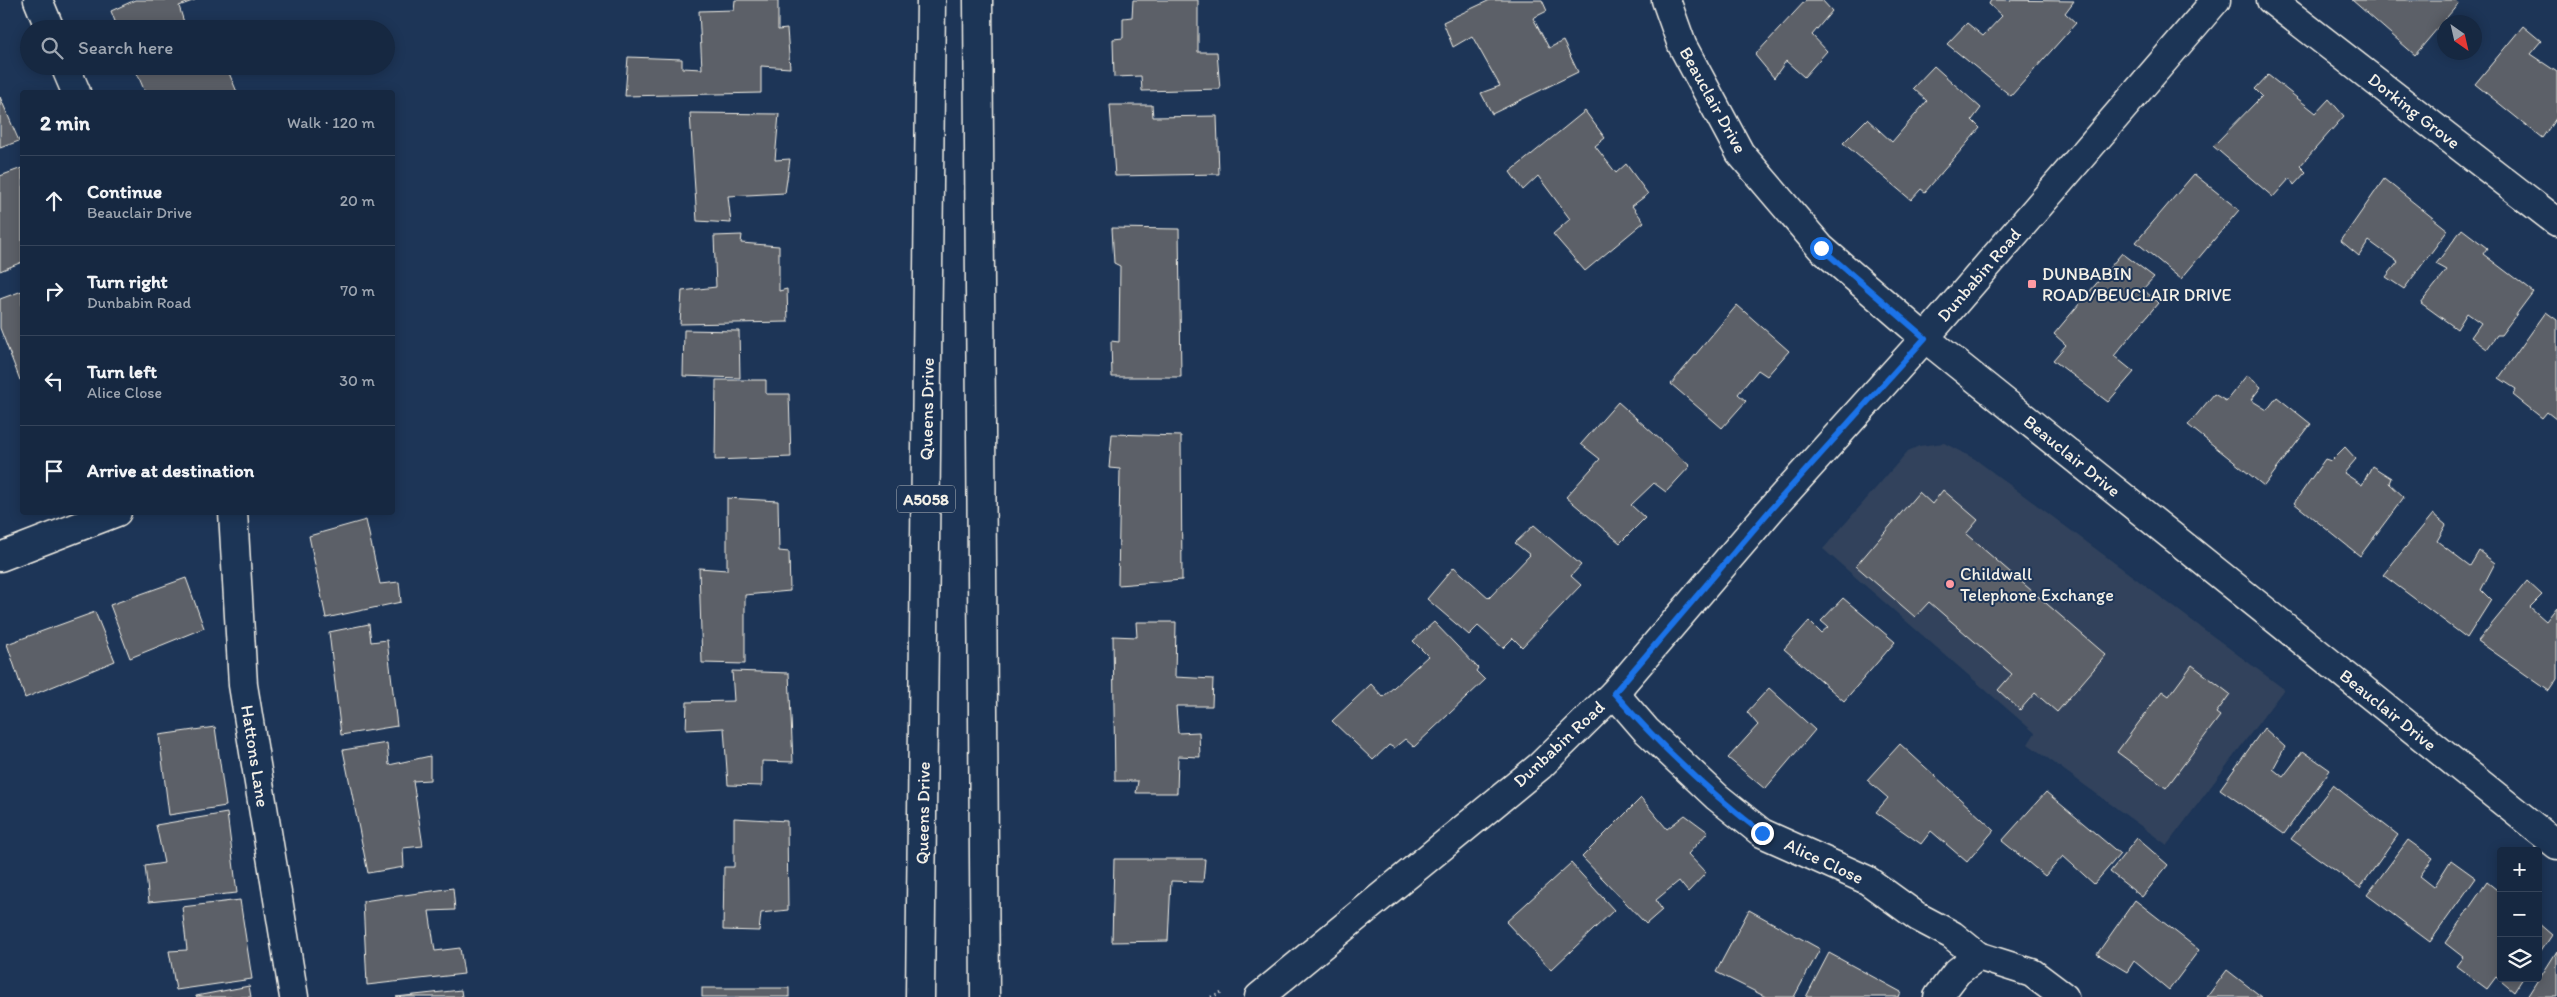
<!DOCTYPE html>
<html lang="en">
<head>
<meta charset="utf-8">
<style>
  :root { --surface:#162841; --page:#1f3048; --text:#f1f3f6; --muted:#9ea6b1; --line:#35445a }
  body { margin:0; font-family:Itim,sans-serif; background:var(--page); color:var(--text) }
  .controls { position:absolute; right:15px; bottom:15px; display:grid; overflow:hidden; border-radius:5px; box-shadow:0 2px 12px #0003 }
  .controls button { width:45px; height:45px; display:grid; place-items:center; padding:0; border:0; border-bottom:1px solid var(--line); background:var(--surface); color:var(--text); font:25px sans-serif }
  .compass { position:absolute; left:2437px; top:15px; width:45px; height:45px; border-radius:50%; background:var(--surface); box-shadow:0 2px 12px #0003; rotate:146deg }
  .stop { position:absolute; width:15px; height:15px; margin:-11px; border:4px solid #1a73e8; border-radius:50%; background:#fff }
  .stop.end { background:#1a73e8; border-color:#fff; box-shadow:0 1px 5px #0008 }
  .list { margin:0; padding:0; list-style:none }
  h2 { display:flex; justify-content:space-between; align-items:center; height:65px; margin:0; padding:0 20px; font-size:21px }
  h2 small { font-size:16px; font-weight:400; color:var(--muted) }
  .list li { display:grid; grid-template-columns:32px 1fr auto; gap:15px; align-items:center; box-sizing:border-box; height:90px; padding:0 20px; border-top:1px solid var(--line) }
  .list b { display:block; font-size:19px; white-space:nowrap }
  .list p { margin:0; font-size:16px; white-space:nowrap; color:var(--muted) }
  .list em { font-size:16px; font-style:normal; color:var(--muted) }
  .icon { flex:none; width:28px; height:28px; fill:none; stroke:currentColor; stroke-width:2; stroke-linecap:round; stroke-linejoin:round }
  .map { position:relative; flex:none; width:2557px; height:997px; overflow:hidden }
  .search { position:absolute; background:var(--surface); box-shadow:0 2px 12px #0003; left:20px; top:20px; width:375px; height:55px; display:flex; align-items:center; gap:12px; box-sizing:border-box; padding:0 18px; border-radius:28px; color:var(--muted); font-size:19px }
  .panel { position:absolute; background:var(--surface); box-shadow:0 2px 12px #0003; left:20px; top:90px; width:375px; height:425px; border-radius:5px }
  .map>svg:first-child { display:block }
  .built { fill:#30425c }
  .building { fill:#5c6167; stroke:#f4f1e8 }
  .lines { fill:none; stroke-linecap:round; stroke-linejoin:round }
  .minor-casing { stroke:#f4f1e8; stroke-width:31 }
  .highway-casing { stroke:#f4f1e8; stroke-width:31 }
  .path { stroke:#f4f1e8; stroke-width:3; stroke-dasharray:1 4; stroke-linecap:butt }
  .minor { stroke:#1d3557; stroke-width:28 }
  .highway { stroke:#1d3557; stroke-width:28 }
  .route { stroke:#1a73e8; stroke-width:6 }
  .poi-dot { fill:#ff9aa2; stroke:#1d3557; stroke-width:2 }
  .labels { text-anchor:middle; stroke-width:4; stroke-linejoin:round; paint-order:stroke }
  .shield { fill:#1d3557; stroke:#b4b9bc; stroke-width:1 }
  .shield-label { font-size:16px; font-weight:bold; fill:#f4f1e8 }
  .street-label { font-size:18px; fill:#f4f1e8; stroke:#1d3557 }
  .poi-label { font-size:18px; fill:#f4f1e8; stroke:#1d3557; text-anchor:start }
</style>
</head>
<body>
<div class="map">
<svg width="2557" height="997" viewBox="0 0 2557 997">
  <rect width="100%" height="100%" fill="#1d3557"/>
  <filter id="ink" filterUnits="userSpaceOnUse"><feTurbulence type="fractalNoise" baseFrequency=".02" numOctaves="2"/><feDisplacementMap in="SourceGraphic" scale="10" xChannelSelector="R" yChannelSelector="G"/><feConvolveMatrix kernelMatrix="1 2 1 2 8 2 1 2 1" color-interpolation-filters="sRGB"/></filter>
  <g filter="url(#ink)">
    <path class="built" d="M1944,443l31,16 309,230 -117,156 -139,-101 7,-11 -212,-184 85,-98 11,-5z"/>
    <g class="building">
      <path d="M135,0h60l-16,6 7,23h-68l-7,-18z"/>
      <path d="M735,0h43v30l9,-1 3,39 -29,-2v27l-136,3 3,-39 54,2v9l20,1 -3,-58 35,-1z"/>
      <path d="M1133,0h65v52h19l3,37 -78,2 -1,-15 -27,1 -1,-38 10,-1v-20l9,-1z"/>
      <path d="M1490,0h52l5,11 -14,7 16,30 14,-7 15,31 -86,42 -11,-21 19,-7 -28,-50 -19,11 -10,-25z"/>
      <path d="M1806,0h16l10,11 -20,24 15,16 -23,26 -18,-16 -12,17 -19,-23z"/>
      <path d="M1991,0l83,1 -9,12 11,10 -65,73 -64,-52 20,-21 16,13 19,-20 -13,-12z"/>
      <path d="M2352,0h104l3,3 -44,52z"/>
      <path d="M2523,26l18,15 -11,13 27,18v45l-15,21 -67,-54z"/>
      <path d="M134,66h92l11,26h-92z"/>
      <path d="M1934,66l47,42 -9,12 8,8 -55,64 -4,-3 -10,11 -68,-57 24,-24 25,23 35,-41 -14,-13z"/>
      <path d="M2268,75l48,38 13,-14 15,17 -44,50 6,6 -12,13 -4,-7 -17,19 -60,-51 49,-50 -7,-7z"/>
      <path d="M0,97l19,44 -19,7z"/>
      <path d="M1110,105h42l1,12 64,-1 2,58 -104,2z"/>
      <path d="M1585,111l20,27 -10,8 21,27 10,-9 22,30 -16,12 12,16 -59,49 -32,-37 17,-15 -32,-43 -15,14 -13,-18z"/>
      <path d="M690,113l89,1 -4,46 15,-1 -5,34 -57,3 3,27 -34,-2z"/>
      <path d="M22,168v94l-22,9v-95z"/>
      <path d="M2194,174l45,36 -58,69 -45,-37z"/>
      <path d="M2384,179l64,51 -44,59 -18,-12 12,-15 -29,-21 -10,15 -18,-15z"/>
      <path d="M1112,228l67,1 2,148h-69l-1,-36 8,1 1,-76 -6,-3z"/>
      <path d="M2462,229l25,19 -4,6 50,38 -32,43h-4l-10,14 -16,-12 10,-14 -14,-10 -10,16 -36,-26 26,-33 -11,-6z"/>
      <path d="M742,235l-1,8 38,3v45l8,-2 1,33 -108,2 2,-33 34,-4 -2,-51z"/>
      <path d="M2122,253l32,24 -11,12 15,14 -44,53 20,16 -26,30 -55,-42 13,-15 -12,-11z"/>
      <path d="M22,291v89h-2l-20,-52v-29z"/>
      <path d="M1737,305l52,46 -22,25 -9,-6 -20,24 8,7 -24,27 -51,-44z"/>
      <path d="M2546,312l11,8v100l-10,-8 -5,6 -29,-23 3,-6 -17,-11z"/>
      <path d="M684,330l55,1 1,47 -57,-2z"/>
      <path d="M2247,375l14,12 -10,13 16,10 10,-13 34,27 -47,62 -76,-61 26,-31 12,7z"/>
      <path d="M716,380h50v14h23l2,63 -76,3z"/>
      <path d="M1618,402l72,64 -24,26 -12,-9 -23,22 14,13 -25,25 -54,-46 34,-38 -19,-15z"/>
      <path d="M1112,434l69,2 1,144 -64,5 2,-116 -11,-1z"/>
      <path d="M2345,447l11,12 -12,14 18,12 10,-19 19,12 -2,5 15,14 -44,59 -66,-53 31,-44 6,2z"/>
      <path d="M1943,490l35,30 -12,14 140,121 -49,57 -22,-19 -15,17 -22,-20 14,-16 -83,-72 -14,15 -59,-51 63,-74 13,12z"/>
      <path d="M727,498l51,3 1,50 10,1 1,39 -45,4v69l-43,-1 -3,-95 28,2z"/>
      <path d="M2433,514l13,11 -9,16 33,25 9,-15 16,12 -14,27 10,10 -24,38 -84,-63z"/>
      <path d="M366,520l14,64 19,-2 2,20 -75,16 -17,-82z"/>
      <path d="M1534,525l47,40 -10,11 10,9 -59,62 -9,-9 -10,10 -25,-22 -9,9 -42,-36 27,-32 35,31 41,-43 -15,-12z"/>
      <path d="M186,578l18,50 -74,30 -20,-53z"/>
      <path d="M2527,581l15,14 -12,12 16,14 11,-14v72l-8,12 -71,-50z"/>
      <path d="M1843,598l52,44 -51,59 -60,-52 25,-28 12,12 7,-6 -7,-6z"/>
      <path d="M95,612l20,49 -90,37 -18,-54z"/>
      <path d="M1136,622h40l-1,55 38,2 -1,27h-36l2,27 21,-1 1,25 -22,-1 -1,37h-41l2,-12h-23l-2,-145 24,1z"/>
      <path d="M1434,622l44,46 -2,3 9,9 -71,67 -9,-8 -11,9 -5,-3 -16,15 -41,-39 39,-37 12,13 45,-41 -15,-15z"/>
      <path d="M369,624l2,18 16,-2 10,86 -56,9 -12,-103z"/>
      <path d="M2192,665l38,29 -14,19 4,3 -54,72 -49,-36 45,-61 7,5z"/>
      <path d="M732,671l57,2 4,89 -31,-1v25l-34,-1 -4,-57 -38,2 1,-28 47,-1z"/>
      <path d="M1769,688l46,42 -50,59 -37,-31 30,-33 -11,-13z"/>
      <path d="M215,727l11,79 -57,9 -10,-80z"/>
      <path d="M2264,728l21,19 -12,22 10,8 20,-26 27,19 -46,64 -64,-45z"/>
      <path d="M387,743l2,22 41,-9v24l-17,1 10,65 -20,2 1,19 -36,6 -25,-123z"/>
      <path d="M1900,744l94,86 -27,32 -36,-31 -10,13 -45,-32 12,-14 -21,-18z"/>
      <path d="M2333,785l65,50 -38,53 -69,-49z"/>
      <path d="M2046,792l74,62 -26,30 -31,-28 -18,20 -43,-35z"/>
      <path d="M1641,798l26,31 18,-14 23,17 -20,22 18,19 -18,19 -9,-11 -23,19 6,10 -16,14 -64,-67z"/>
      <path d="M227,813l10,80 -88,9 -4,-36 19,-3 -8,-38z"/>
      <path d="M734,818l53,3 1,89 -27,3 -2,18 -36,-1 1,-63h10z"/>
      <path d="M2137,838l31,27 -26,32 -32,-25z"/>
      <path d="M2408,840l25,18 -13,18 14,11 17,-27 25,18 -46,64 -63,-47z"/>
      <path d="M1114,859h91l-2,23 -32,-1 -3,60 -56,1z"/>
      <path d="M1571,863l43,47 -63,60 -45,-48z"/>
      <path d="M2487,882l14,11v85h22l-9,14 -18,-15 -9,12 -31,-23 7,-9 -18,-14z"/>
      <path d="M453,888l2,22 -26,1 6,40 25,-3 4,26 -97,11 -4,-84z"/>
      <path d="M240,900l12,79 -76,11 -7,-39 18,-1 -5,-43z"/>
      <path d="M2135,900l64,50 -30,40 -35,-29 -7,11 -30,-18z"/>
      <path d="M1749,910l71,39 -26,48h-28l-50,-25z"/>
      <path d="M2538,923l14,12 -14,21z"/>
      <path d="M2557,951v46h-29z"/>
      <path d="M1829,953l72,39 -2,5h-93z"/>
      <path d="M2227,970l35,27h-55z"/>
      <path d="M249,986l2,11h-55v-1z"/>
      <rect x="702" y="988" width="87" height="9"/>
      <path d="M461,990l1,7h-66z"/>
    </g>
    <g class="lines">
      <defs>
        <g id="minor">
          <path d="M38,0l12,29"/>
          <path d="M1666,0l16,45 58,108 81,95 104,90 632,507"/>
          <path d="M2271,0l286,222"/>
          <path d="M65,66l11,26"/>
          <path d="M233,512l10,173 51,312"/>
          <path d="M0,557l117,-45"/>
          <path d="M1614,693l32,37 71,67 45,36 105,47 51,37 34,18 26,21 54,17 32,24"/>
          <path d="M1259,997l281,-231 74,-73 158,-185 153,-170 291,-338"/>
          <path d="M1938,997l19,-25 21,-16"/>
        </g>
        <g id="highway">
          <path d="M978,0l7,997"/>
          <path d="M920,997l11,-997"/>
        </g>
      </defs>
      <use href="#minor" class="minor-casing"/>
      <use href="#highway" class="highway-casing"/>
      <path class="path" d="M1211,997l11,-5"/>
      <use href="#minor" class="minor"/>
      <use href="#highway" class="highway"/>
    </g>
  </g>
  <g class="lines" filter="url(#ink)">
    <path class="route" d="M1762,833c-54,-42 -103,-88 -148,-140l158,-185 153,-170 -104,-90"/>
  </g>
  <g class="poi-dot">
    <rect x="2027" y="279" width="10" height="10" rx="2.5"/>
    <circle cx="1950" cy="584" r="5"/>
  </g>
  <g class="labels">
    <rect class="shield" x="897" y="485.5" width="58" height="27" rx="4"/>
    <g class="shield-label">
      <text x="926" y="505">A5058</text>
    </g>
    <g class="street-label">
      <text transform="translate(1713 100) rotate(61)" y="6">Beauclair Drive</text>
      <text transform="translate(2414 111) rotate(38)" y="6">Dorking Grove</text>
      <text transform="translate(1979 275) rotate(-49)" y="6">Dunbabin Road</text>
      <text transform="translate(927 409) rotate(-89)" y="6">Queens Drive</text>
      <text transform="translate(2072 456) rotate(39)" y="6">Beauclair Drive</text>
      <text transform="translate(2388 710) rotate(39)" y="6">Beauclair Drive</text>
      <text transform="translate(1559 744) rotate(-43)" y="6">Dunbabin Road</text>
      <text transform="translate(255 756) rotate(81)" y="6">Hattons Lane</text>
      <text transform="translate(923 813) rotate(-89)" y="6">Queens Drive</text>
      <text transform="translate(1824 861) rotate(25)" y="6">Alice Close</text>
    </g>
    <g class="poi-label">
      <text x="2042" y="280">DUNBABIN<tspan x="2042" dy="21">ROAD/BEUCLAIR DRIVE</tspan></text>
      <text x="1960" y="580">Childwall<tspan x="1960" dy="21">Telephone Exchange</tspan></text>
    </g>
  </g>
</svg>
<div class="controls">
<button>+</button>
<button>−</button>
<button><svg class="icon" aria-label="layers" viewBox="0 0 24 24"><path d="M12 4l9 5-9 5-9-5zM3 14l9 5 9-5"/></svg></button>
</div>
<svg class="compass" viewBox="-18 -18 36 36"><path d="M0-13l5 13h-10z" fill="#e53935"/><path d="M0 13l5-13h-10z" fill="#9ea6b1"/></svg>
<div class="stop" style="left:1821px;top:248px"></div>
<div class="stop end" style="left:1762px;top:833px"></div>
<div class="search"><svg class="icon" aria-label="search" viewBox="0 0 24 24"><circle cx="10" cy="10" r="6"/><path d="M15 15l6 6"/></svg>Search here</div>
<section class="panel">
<h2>2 min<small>Walk · 120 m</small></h2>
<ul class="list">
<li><svg class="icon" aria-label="ahead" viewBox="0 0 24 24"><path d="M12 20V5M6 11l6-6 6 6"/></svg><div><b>Continue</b><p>Beauclair Drive</p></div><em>20 m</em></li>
<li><svg class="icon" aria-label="right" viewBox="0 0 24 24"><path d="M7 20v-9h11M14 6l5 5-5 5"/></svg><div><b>Turn right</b><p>Dunbabin Road</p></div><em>70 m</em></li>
<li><svg class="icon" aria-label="left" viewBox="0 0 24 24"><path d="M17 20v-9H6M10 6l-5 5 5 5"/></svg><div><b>Turn left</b><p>Alice Close</p></div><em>30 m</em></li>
<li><svg class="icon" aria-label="arrive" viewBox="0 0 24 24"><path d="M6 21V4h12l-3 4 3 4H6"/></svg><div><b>Arrive at destination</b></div></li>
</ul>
</section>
</div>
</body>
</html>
